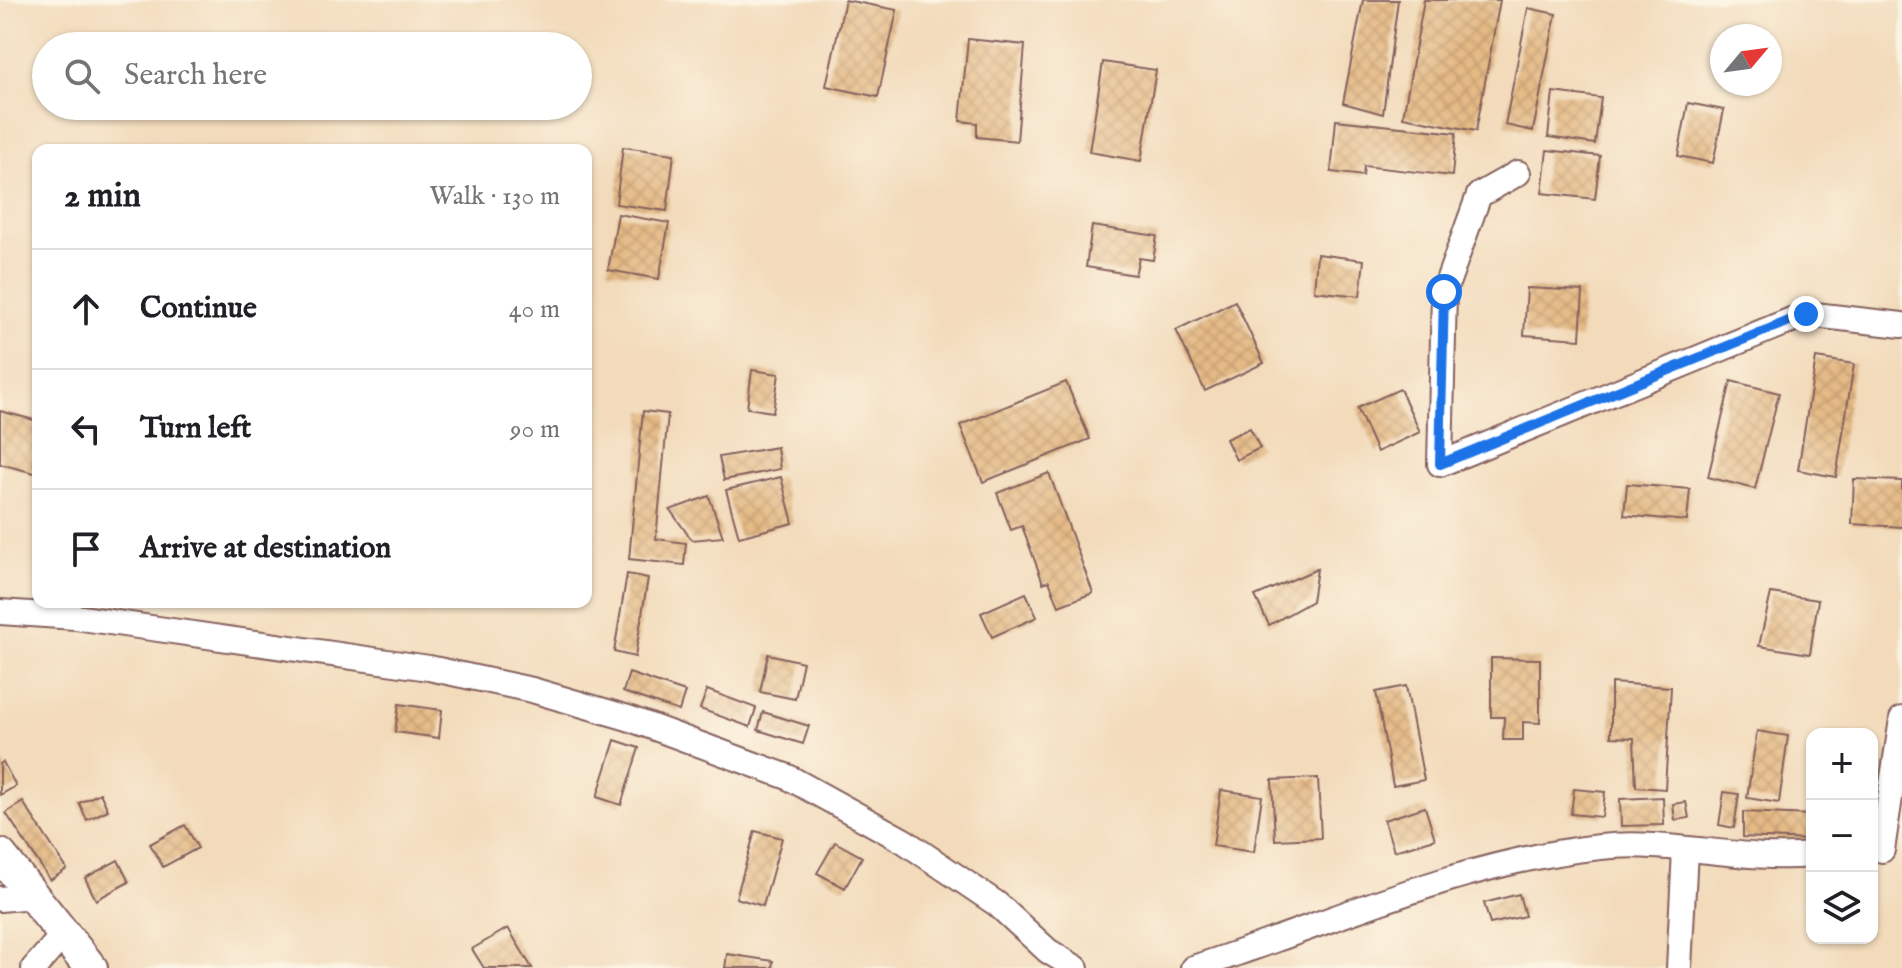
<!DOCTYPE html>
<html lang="en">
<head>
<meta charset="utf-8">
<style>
  :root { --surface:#fff; --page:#f2f2f2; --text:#202124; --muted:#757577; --line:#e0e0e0 }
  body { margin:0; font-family:"IM FELL English",serif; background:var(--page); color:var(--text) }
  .controls { position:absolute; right:24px; bottom:24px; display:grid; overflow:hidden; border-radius:16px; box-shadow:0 2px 6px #0004 }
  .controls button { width:72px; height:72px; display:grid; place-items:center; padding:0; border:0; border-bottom:2px solid var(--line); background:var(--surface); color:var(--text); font:40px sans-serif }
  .compass { position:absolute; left:1710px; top:24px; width:72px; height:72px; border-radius:50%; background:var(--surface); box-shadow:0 2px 6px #0004; rotate:61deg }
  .stop { position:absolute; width:24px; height:24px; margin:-18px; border:6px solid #1a73e8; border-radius:50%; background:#fff }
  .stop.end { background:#1a73e8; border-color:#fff; box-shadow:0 2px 8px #0008 }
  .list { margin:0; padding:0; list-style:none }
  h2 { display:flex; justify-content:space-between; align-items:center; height:104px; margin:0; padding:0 32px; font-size:34px }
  h2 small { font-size:26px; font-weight:400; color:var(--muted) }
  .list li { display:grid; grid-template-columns:52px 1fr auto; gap:24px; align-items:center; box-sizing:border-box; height:120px; padding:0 32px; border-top:2px solid var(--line) }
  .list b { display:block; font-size:30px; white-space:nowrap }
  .list em { font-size:26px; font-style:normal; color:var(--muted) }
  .icon { flex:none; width:44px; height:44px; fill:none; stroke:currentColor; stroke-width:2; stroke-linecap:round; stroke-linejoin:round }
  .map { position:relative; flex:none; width:1902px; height:968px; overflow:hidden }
  .search { position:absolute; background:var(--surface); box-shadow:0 2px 6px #0004; left:32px; top:32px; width:560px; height:88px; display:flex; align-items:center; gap:20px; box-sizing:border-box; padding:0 28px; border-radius:44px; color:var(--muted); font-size:30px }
  .panel { position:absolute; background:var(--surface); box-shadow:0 2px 6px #0004; left:32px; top:144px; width:560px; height:464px; border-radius:16px }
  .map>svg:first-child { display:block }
  .building { fill:url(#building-cross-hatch) }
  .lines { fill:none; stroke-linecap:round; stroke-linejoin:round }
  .street-casing { stroke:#85605d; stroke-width:28 }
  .secondary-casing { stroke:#85605d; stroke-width:36 }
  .street { stroke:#fff; stroke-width:24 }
  .secondary { stroke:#fff; stroke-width:32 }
  .route { stroke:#1a73e8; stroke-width:10 }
</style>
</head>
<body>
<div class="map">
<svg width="1902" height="968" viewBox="0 0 1902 968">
  <defs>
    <pattern id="building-cross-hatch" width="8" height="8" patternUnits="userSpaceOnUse" patternTransform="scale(2)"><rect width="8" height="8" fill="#e5ba85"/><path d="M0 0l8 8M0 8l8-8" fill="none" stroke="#c69f73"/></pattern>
  </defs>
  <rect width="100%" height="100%" fill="#fcf5e5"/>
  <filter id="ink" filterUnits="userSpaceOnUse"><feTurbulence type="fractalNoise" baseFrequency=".0125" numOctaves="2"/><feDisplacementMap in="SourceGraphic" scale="16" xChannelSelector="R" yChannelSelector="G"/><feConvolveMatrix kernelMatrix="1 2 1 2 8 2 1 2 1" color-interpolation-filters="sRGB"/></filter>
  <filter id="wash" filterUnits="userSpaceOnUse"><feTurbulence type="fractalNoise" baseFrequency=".006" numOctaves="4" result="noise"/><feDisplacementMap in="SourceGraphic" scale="32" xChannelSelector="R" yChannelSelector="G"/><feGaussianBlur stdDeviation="1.8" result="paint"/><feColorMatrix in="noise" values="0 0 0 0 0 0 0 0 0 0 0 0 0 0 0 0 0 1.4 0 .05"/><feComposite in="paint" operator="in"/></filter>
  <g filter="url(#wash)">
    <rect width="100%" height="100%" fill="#f2daba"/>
    <g id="blocks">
      <g class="building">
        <path d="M845,0l52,10 -19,87 -52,-11z"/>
        <path d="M1363,0h35l-15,114 -40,-11z"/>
        <path d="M1424,0h76l-24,131 -73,-14z"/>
        <path d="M1528,8l28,6 -23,117 -28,-6z"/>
        <path d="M968,39l57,6 -8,96 -40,-4v-14l-17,-2z"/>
        <path d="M1103,62l53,8 -15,91 -52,-9z"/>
        <path d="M1553,92l48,6 -6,46 -47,-7z"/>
        <path d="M1688,103l36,7 -11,53 -35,-7z"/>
        <path d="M1336,120l120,13 -4,43 -88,-10 -1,10 -32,-4z"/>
        <path d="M623,147l51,7 -7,57 -51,-7z"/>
        <path d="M1547,150l53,6 -5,43 -53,-6z"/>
        <path d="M618,214l51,9 -10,56 -51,-9z"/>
        <path d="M1092,226l65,10 -4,24 -14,-2 -4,17 -49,-8z"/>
        <path d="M1317,254l47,6 -4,36 -46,-5z"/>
        <path d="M1527,288l56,3 -3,48 -56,-4z"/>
        <path d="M1235,301l29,62 -59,28 -29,-61z"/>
        <path d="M1816,358l38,6 -18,113 -38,-7z"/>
        <path d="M752,370l27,4 -6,38 -26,-4z"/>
        <path d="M1731,381l48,12 -24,96 -47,-12z"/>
        <path d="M1066,382l24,57 -107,43 -23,-57z"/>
        <path d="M1400,389l20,43 -43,20 -20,-44z"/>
        <path d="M0,411l38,10v53l-38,-10z"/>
        <path d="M643,411l25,3 -12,125 30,4 -2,22 -55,-6z"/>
        <path d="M1250,428l10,20 -24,12 -10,-21z"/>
        <path d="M777,447l3,22 -56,11 -5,-23z"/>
        <path d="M1049,473l44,120 -34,13 -10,-25 -6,2 -21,-57 -11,4 -14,-37z"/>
        <path d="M781,477l12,46 -54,14 -13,-47z"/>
        <path d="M1854,479l48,2v46l-50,-3z"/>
        <path d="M1627,484l63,5 -3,32 -63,-6z"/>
        <path d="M709,496l14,41 -31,3 -22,-30z"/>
        <path d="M1317,569l-5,32 -43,24 -14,-29z"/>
        <path d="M627,574l21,4 -13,79 -21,-5z"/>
        <path d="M1026,593l11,24 -45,20 -11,-24z"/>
        <path d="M1771,593l47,7 -8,54 -51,-8z"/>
        <path d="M768,654l35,8 -8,37 -35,-7z"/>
        <path d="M1491,658l49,1v64l-17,-1v18h-20l1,-23h-13z"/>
        <path d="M629,673l56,19 -6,19 -56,-19z"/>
        <path d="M1611,683l60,4 -6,102 -29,-2 -2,-49 -23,-1z"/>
        <path d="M1406,686l18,94 -31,6 -17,-94z"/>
        <path d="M707,690l49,18 -6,19 -50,-18z"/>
        <path d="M399,704l43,6 -3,28 -44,-6z"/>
        <path d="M763,712l46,14 -6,18 -45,-14z"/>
        <path d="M1757,731l31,5 -9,67 -32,-5z"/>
        <path d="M615,740l24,8 -18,57 -24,-8z"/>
        <path d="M3,762l13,24 -16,9v-31z"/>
        <path d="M1318,778l3,60 -46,2 -3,-60z"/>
        <path d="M1574,789l31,3 -3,25 -31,-3z"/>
        <path d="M1221,790l41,6 -8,56 -41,-6z"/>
        <path d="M1724,792l15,2 -5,34 -15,-3z"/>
        <path d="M100,793l8,17 -21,10 -8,-17z"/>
        <path d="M1663,797l1,28 -43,1 -1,-27z"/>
        <path d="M23,802l44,67 -17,11 -44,-67z"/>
        <path d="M1686,802l3,16 -14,2 -2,-16z"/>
        <path d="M1425,807l10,32 -41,12 -10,-31z"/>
        <path d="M1743,812l69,3v25l-69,-3z"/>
        <path d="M185,825l13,23 -35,19 -13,-23z"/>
        <path d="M755,831l27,7 -19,68 -27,-8z"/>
        <path d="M835,842l27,15 -17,31 -28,-15z"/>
        <path d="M118,860l11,22 -33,18 -11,-22z"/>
        <path d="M1519,894l6,22 -35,8 -6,-21z"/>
        <path d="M508,928l24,40h-48l-12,-19z"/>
        <path d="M727,954l46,7 -1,7h-47z"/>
      </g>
    </g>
  </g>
  <g filter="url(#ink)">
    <use href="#blocks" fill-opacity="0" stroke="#85605d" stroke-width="2"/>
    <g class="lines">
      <defs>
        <g id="street">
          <path d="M1518,173l-39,22 -35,97 -4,172 366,-150 96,11"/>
          <path d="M0,612l75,5 354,51 103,22 96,28 160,59 116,64 93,63 51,47 28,17"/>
          <path d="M1882,850l20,-131"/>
          <path d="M0,899l33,-3"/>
          <path d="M34,968l30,-34"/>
          <path d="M1193,968c135,-43 264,-106 407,-121 70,-8 141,15 212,8"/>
          <path d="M1679,968l6,-118"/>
        </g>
        <path id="secondary" d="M0,855l91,113"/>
      </defs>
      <use href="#street" class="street-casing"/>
      <use href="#secondary" class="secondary-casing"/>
      <use href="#street" class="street"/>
      <use href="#secondary" class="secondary"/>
    </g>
  </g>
  <g class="lines" filter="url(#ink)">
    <path class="route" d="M1444,292l-4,172 366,-150"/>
  </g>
</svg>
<div class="controls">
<button>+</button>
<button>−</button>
<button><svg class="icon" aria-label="layers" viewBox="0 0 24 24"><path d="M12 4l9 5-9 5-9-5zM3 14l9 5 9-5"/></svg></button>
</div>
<svg class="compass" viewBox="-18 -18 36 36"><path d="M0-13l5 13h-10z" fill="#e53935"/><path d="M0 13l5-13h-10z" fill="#757577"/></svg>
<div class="stop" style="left:1444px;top:292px"></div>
<div class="stop end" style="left:1806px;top:314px"></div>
<div class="search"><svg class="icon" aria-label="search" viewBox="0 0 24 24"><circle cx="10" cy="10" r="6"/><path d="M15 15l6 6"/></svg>Search here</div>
<section class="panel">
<h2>2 min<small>Walk · 130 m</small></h2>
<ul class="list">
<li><svg class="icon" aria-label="ahead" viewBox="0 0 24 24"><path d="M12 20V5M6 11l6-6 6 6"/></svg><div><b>Continue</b></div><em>40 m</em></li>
<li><svg class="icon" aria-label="left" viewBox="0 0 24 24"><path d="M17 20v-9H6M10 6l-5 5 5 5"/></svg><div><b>Turn left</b></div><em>90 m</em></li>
<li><svg class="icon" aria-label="arrive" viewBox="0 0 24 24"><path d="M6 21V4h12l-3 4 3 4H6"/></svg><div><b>Arrive at destination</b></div></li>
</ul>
</section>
</div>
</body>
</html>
